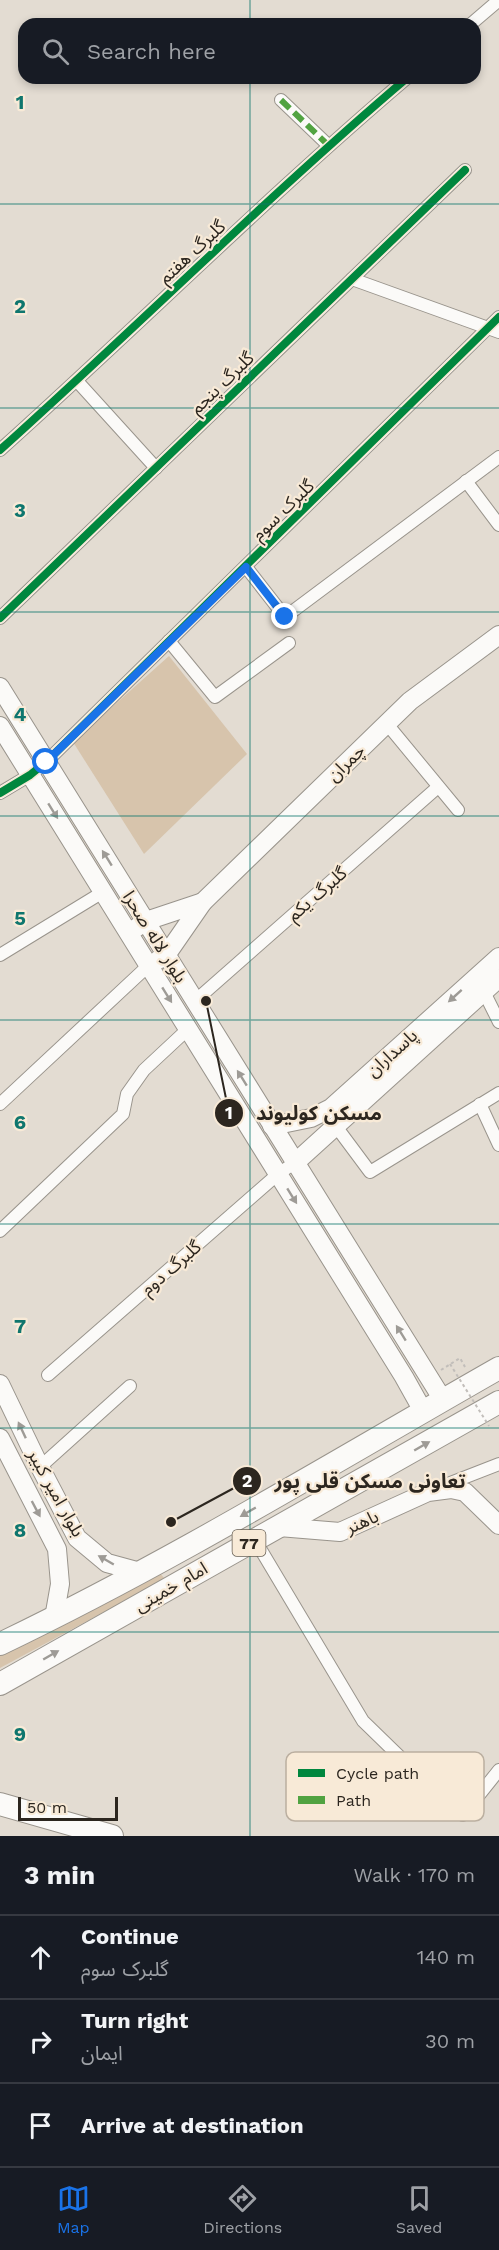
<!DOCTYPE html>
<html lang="en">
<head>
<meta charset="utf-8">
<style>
  :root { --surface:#171b24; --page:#242831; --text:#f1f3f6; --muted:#9ea1a6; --line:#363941; --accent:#1a73e8 }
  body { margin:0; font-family:"Work Sans","Noto Sans Arabic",sans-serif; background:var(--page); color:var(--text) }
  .scale { position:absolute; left:18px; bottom:15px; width:100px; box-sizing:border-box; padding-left:6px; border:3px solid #2c261f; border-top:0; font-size:16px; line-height:21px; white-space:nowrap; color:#2c261f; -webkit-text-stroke:4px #f8ead7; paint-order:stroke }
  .stop { position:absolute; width:18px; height:18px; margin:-14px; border:4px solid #1a73e8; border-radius:50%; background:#fff }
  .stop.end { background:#1a73e8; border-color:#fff; box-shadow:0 2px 6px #0008 }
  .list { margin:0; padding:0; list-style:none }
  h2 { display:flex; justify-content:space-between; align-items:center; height:78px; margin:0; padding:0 24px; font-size:26px }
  h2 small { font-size:20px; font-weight:400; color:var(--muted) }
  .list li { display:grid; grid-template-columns:39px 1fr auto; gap:18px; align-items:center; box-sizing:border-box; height:84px; padding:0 24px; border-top:2px solid var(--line) }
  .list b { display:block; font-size:22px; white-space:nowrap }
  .list p { margin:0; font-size:20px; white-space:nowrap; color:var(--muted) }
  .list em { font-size:20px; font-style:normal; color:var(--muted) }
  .icon { flex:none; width:33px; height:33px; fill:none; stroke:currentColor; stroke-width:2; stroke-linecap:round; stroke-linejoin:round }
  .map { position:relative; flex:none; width:499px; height:1836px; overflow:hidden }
  .search { position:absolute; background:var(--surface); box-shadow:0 3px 9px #0003; left:18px; right:18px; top:18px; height:66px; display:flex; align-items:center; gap:15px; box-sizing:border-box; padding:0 21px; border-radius:18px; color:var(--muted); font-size:22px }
  .sheet { height:330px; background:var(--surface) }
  nav { display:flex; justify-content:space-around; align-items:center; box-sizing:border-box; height:84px; border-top:2px solid var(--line); background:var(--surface); font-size:16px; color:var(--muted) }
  nav a { display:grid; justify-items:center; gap:3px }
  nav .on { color:var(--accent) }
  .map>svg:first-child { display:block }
  .green { fill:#d7c4ac }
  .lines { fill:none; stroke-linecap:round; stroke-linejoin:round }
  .street-casing { stroke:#99948c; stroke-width:14 }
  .secondary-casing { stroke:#99948c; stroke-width:20 }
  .highway-casing { stroke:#99948c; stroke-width:24 }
  .path { stroke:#c2beba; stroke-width:2; stroke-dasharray:3 3; stroke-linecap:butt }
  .street { stroke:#fbfaf8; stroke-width:12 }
  .secondary { stroke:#fbfaf8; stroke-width:18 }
  .highway { stroke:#fbfaf8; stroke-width:22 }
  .path-bridge { stroke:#c2beba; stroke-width:2; stroke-dasharray:3 3; stroke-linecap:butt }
  .quiet { stroke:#51a341; stroke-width:6; stroke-dasharray:12 6; stroke-linecap:butt }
  .cycleway-casing { stroke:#f8ead7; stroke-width:11 }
  .cycleway { stroke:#00873e; stroke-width:8 }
  .oneway { fill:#9e9b96 }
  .route { stroke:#1a73e8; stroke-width:8 }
  .grid { fill:none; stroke:#0f766e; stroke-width:1.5; stroke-opacity:0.55 }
  .labels { text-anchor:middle; stroke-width:4.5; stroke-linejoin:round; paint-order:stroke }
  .shield { fill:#f8ead7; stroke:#696156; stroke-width:1.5 }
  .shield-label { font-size:16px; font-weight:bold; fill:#2c261f }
  .street-label { font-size:18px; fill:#2c261f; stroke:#f8ead7 }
  .key { fill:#f8ead7; stroke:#bbafa0; stroke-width:1.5 }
  .key-label { font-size:16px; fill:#2c261f }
  .grid-label { font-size:20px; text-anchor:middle; font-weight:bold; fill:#0f766e; stroke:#f8ead7; stroke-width:4.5; stroke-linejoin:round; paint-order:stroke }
  .leader { fill:none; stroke:#2c261f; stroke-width:2 }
  .callout-dot { fill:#2c261f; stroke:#f8ead7; stroke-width:2 }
  .mark-label { font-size:18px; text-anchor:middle; font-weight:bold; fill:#fff }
  .callout-label { font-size:20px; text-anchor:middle; font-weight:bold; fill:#2c261f; stroke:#f8ead7; stroke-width:4.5; stroke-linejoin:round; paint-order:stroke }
</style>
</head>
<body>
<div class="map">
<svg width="499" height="1836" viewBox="0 0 499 1836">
  <rect width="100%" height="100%" fill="#e3dcd2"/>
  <g class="green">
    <path d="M169,656l78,98 -103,100 -71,-112z"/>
    <path d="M158,1571l7,8 -165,89v-16z"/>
  </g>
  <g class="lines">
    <defs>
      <g id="street">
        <path d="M471,24l28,-24"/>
        <path d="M281,100l47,45"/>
        <path d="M352,279l147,53"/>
        <path d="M77,381l79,87"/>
        <path d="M0,450c137,-123 267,-253 407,-372"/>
        <path d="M466,481l33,44"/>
        <path d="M246,567l39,50 214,-160"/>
        <path d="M0,618l465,-448"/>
        <path d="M169,641l46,56 74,-54"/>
        <path d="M387,724l71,86"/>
        <path d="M0,793l30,-18 16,-13 453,-445"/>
        <path d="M0,955l103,-63"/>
        <path d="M484,992l15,30"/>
        <path d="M195,1001l243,-214"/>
        <path d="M0,1104l149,-139"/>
        <path d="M480,1104l19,41"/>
        <path d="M335,1125l35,47 129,-79"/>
        <path d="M0,1231l123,-117 4,-20 17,-24 44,-41"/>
        <path d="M48,1375l230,-201 18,-12"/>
        <path d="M40,1467l90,-81"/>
        <path d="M440,1487l59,-23"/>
        <path d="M255,1540l108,181 36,35"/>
        <path d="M463,1815l36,-45"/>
      </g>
      <g id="secondary">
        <path d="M0,687l443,713"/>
        <path d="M0,726l404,651 19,34"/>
        <path d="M203,902l207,-201 89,-66"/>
        <path d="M136,928l10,-7 57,-19 -36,52 -9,6"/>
        <path d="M272,1126l39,-8 20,-10 168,-151"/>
        <path d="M296,1162l203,-184"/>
        <path d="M0,1384l40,83 37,71 30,25 33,9"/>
        <path d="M0,1438l57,111 3,35 -6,34"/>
        <path d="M279,1527l61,5 88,-40 23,-3 14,3 34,33"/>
      </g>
      <g id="highway">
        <path d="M0,1644c171,-82 334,-182 499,-276"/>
        <path d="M0,1684l499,-282"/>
        <path d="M0,1804l112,32"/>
      </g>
    </defs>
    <use href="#street" class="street-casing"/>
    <use href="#secondary" class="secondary-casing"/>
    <use href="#highway" class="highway-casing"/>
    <path class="path" d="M441,1370l19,-12 5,9"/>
    <use href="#street" class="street"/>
    <use href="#secondary" class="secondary"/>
    <use href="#highway" class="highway"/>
    <path class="path-bridge" d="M450,1364l39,62"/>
    <path class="quiet" d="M281,100l47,45"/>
    <defs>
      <g id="cycleway">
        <path d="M0,450c137,-123 267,-253 407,-372"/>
        <path d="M0,618l465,-448"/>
        <path d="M0,793l30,-18 16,-13 453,-445"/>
      </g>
    </defs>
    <use href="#cycleway" class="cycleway-casing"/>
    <use href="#cycleway" class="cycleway"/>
  </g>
  <defs><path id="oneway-solid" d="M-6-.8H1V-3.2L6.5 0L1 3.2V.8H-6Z" transform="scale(1.5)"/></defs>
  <g class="oneway">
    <use href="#oneway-solid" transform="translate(53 811) rotate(58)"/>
    <use href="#oneway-solid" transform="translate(107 858) rotate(-122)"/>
    <use href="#oneway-solid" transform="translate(167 995) rotate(58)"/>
    <use href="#oneway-solid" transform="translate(455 996) rotate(138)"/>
    <use href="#oneway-solid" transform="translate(242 1078) rotate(-122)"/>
    <use href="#oneway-solid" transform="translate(292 1196) rotate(58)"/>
    <use href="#oneway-solid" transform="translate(401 1333) rotate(-122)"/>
    <use href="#oneway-solid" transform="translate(22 1430) rotate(-115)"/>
    <use href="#oneway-solid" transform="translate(422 1446) rotate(-30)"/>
    <use href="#oneway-solid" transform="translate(36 1509) rotate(62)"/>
    <use href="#oneway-solid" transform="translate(248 1512) rotate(150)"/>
    <use href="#oneway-solid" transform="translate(106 1560) rotate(-150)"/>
    <use href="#oneway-solid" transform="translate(51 1655) rotate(-30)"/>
  </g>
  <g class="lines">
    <path class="route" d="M46,762l200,-195 39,50"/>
  </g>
  <path class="grid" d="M250,0v24M250,78v1758M0,204h499M0,408h499M0,612h499M0,816h499M0,1020h499M0,1224h499M0,1428h499M0,1632h499"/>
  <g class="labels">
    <rect class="shield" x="232.5" y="1530" width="33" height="26" rx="4.5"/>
    <g class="shield-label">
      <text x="249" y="1549">77</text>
    </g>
    <g class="street-label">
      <text transform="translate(192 252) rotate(-43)" y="6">گلبرگ هفتم</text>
      <text transform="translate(222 383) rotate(-44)" y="6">گلبرگ پنجم</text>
      <text transform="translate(283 510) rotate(-44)" y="6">گلبرک سوم</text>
      <text transform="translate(346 763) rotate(-44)" y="6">چمران</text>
      <text transform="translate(317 894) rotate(-41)" y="6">گلبرگ یکم</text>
      <text transform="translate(155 937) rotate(58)" y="6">بلوار لاله صحرا</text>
      <text transform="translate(392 1053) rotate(-42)" y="6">پاسداران</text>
      <text transform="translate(171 1268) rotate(-41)" y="6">گلبرگ دوم</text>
      <text transform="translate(56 1493) rotate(61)" y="6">بلوار امیر کبیر</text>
      <text transform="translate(362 1522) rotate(-24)" y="6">باهنر</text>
      <text transform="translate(171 1587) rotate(-30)" y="6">امام خمینی</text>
    </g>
  </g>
  <rect x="286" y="1752" width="198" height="69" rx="9" class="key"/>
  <rect x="298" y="1769" width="27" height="8" fill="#00873e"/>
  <rect x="298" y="1796" width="27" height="8" fill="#51a341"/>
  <g class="key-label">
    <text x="336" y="1779">Cycle path</text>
    <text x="336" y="1806">Path</text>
  </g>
  <g class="grid-label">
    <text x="20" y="109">1</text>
    <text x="20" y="313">2</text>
    <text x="20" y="517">3</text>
    <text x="20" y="721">4</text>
    <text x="20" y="925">5</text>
    <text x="20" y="1129">6</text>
    <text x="20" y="1333">7</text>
    <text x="20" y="1537">8</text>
    <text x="20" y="1741">9</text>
  </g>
  <path class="leader" d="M206 1001L229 1113M171 1522L247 1481"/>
  <g class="callout-dot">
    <circle cx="206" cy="1001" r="6"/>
    <circle cx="171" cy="1522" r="6"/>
    <circle cx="229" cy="1113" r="15"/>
    <circle cx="247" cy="1481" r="15"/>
  </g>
  <g class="mark-label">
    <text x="229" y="1119">1</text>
    <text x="247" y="1487">2</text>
  </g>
  <g class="callout-label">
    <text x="319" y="1120">مسکن کولیوند</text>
    <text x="370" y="1488">تعاونی مسکن قلی پور</text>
  </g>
</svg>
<div class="scale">50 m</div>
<div class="stop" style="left:46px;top:762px"></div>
<div class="stop end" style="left:285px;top:617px"></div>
<div class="search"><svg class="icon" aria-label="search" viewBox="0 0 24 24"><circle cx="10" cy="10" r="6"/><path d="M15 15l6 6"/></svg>Search here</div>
</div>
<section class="sheet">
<h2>3 min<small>Walk · 170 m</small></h2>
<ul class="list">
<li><svg class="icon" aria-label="ahead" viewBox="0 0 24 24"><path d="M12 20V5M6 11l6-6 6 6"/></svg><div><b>Continue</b><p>گلبرک سوم</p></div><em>140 m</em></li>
<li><svg class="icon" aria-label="right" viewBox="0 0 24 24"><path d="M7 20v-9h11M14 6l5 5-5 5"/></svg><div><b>Turn right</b><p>ایمان</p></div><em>30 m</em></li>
<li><svg class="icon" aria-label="arrive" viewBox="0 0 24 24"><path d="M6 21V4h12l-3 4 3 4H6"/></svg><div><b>Arrive at destination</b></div></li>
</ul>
</section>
<nav>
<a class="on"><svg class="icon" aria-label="map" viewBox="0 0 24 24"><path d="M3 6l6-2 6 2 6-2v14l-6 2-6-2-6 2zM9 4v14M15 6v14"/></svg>Map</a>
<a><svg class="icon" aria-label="directions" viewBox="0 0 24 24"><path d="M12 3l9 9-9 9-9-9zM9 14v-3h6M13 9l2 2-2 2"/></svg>Directions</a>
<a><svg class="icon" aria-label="saved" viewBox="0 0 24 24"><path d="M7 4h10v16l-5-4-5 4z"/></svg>Saved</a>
</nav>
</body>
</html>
